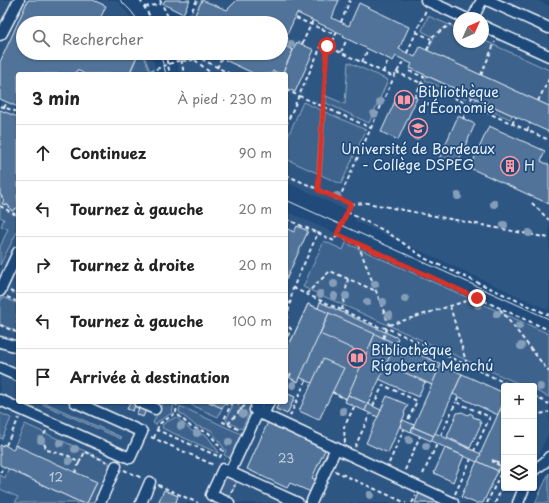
<!DOCTYPE html>
<html lang="fr">
<head>
<meta charset="utf-8">
<style>
  :root { --surface:#fff; --page:#f6f6f6; --text:#222; --muted:#767676; --line:#e0e0e0 }
  body { margin:0; font-family:"Playpen Sans",sans-serif; background:var(--page); color:var(--text) }
  .controls { position:absolute; right:12px; bottom:12px; display:grid; overflow:hidden; border-radius:4px; box-shadow:0 1px 3px #0004 }
  .controls button { width:36px; height:36px; display:grid; place-items:center; padding:0; border:0; border-bottom:1px solid var(--line); background:var(--surface); color:var(--text); font:20px sans-serif }
  .compass { position:absolute; left:453px; top:12px; width:36px; height:36px; border-radius:50%; background:var(--surface); box-shadow:0 1px 3px #0004; rotate:45deg }
  .stop { position:absolute; width:12px; height:12px; margin:-9px; border:3px solid #d93025; border-radius:50%; background:#fff }
  .stop.end { background:#d93025; border-color:#fff; box-shadow:0 1px 4px #0008 }
  .list { margin:0; padding:0; list-style:none }
  h2 { display:flex; justify-content:space-between; align-items:center; height:52px; margin:0; padding:0 16px; font-size:17px }
  h2 small { font-size:13px; font-weight:400; color:var(--muted) }
  .list li { display:grid; grid-template-columns:26px 1fr auto; gap:12px; align-items:center; box-sizing:border-box; height:56px; padding:0 16px; border-top:1px solid var(--line) }
  .list b { display:block; font-size:15px; white-space:nowrap }
  .list em { font-size:13px; font-style:normal; color:var(--muted) }
  .icon { flex:none; width:22px; height:22px; fill:none; stroke:currentColor; stroke-width:2; stroke-linecap:round; stroke-linejoin:round }
  .map { position:relative; flex:none; width:549px; height:503px; overflow:hidden }
  .search { position:absolute; background:var(--surface); box-shadow:0 1px 3px #0004; left:16px; top:16px; width:272px; height:44px; display:flex; align-items:center; gap:10px; box-sizing:border-box; padding:0 14px; border-radius:22px; color:var(--muted); font-size:15px }
  .panel { position:absolute; background:var(--surface); box-shadow:0 1px 3px #0004; left:16px; top:72px; width:272px; height:332px; border-radius:4px }
  .map>svg:first-child { display:block }
  .built { fill:#2e5683; fill-rule:evenodd }
  .green { fill:#3c628c; stroke:#92aac2 }
  .building { fill:#517399; stroke:#e8f1f8 }
  .lines { fill:none; stroke-linecap:round; stroke-linejoin:round }
  .minor-casing { stroke:#e8f1f8; stroke-width:13 }
  .path { stroke:#e8f1f8; stroke-width:2; stroke-dasharray:4 3; stroke-linecap:butt }
  .minor { stroke:#1f4a7a; stroke-width:10 }
  .tram { stroke:#e8f1f8; stroke-width:1 }
  .tree { fill:#849eb9 }
  .route { stroke:#d93025; stroke-width:5 }
  .labels { text-anchor:middle; stroke-width:3.5; stroke-linejoin:round; paint-order:stroke }
  .number-label { font-size:12px; fill:#c2d2e0 }
  .poi-label { font-size:14px; fill:#e8f1f8; stroke:#1f4a7a; text-anchor:start }
</style>
</head>
<body>
<div class="map">
<svg width="549" height="503" viewBox="0 0 549 503">
  <rect width="100%" height="100%" fill="#1f4a7a"/>
  <filter id="ink" filterUnits="userSpaceOnUse"><feTurbulence type="fractalNoise" baseFrequency=".025" numOctaves="2"/><feDisplacementMap in="SourceGraphic" scale="8" xChannelSelector="R" yChannelSelector="G"/><feConvolveMatrix kernelMatrix="1 2 1 2 8 2 1 2 1" color-interpolation-filters="sRGB"/></filter>
  <g filter="url(#ink)">
    <g class="built">
      <path d="M0,0h115l5,3 15,20h-112v30h128l6,21h-139v328h268v-191l263,120v101l-15,32v-78h-30v102h19l-7,15h-516z"/>
      <path d="M198,0h339l12,6v304l-194,-89 2,-6 -71,-33v-108h-106l-3,-13 1,-8h103v-30h-95zM459,18h24v24h-24z"/>
    </g>
    <g class="green">
      <path d="M428,16l31,13v13h24v-2l66,30v36l-121,-55 6,-14 -12,-6z"/>
      <path d="M141,53l3,3 7,18h-21l8,-20z"/>
      <path d="M348,62l40,18 -19,43 -43,-20v-7l19,8z"/>
      <path d="M427,76l41,19 -2,4 -41,-19z"/>
      <path d="M476,99l36,16 -2,4 -36,-16z"/>
      <path d="M303,102l18,8 -4,63 -31,-14v-18z"/>
      <path d="M325,112l41,18 -25,54 -20,-9z"/>
      <path d="M0,194l4,6 -1,4 5,1 4,5 6,-3v23l-18,35v-18l8,-18 -7,-3 3,-7 -4,-2z"/>
      <path d="M324,241l19,9 3,-7 203,91v63l-15,-7v-4h-10l-221,-99z"/>
      <path d="M2,298h3l13,6v28l-18,-8v-21z"/>
      <path d="M38,402h5l78,35v2z"/>
      <path d="M163,402h11l-2,11 -15,9 -1,3 -3,-2z"/>
      <path d="M193,402h16l13,6 -4,9 -27,-12z"/>
      <path d="M234,402h20l-12,27 -16,-8z"/>
      <path d="M180,406l61,28 -11,24 -6,-3 2,-4 -15,-21 -15,-4 -17,-14z"/>
      <path d="M0,413l11,5 -9,21 -2,-1z"/>
      <path d="M176,417l16,14 15,5 11,15v2l-56,-25 1,-4z"/>
      <path d="M25,424l84,38v3l4,2 -17,36h-9l10,-20 -82,-38z"/>
      <path d="M8,469l74,34h-67l3,-6 -18,-8v-14l5,3z"/>
      <path d="M549,473v30h-14z"/>
      <path d="M231,476l7,3 -10,22 -7,-4 -4,-5 7,-14z"/>
    </g>
    <g class="building">
      <path d="M28,0h65l13,6 -8,17h-75v30h61l9,5 2,-5h40l3,1 -9,20h-44l-8,-4 -2,4h-57v33l-18,-8v-37z"/>
      <path d="M165,0h25l-7,14 -20,-10z"/>
      <path d="M202,0l25,10 10,-10h102l-7,18 17,8 10,-23 50,24 -10,22 16,8 5,-10 129,59v26l-139,-64 2,-4 -16,-8 -3,5 -50,-24 1,-2 -47,-22 -11,24 2,1 -3,8 8,4 -11,24 -9,-3 -2,3h-16l-30,-14 4,-7h52v-30h-90z"/>
      <path d="M297,42l17,8 -19,42 -9,-4v-14h-4z"/>
      <path d="M400,90l17,8 -19,42 -17,-8z"/>
      <path d="M0,110l18,7v77l-1,1 1,12 -6,4 -4,-6 -6,-1 2,-4 -4,-6z"/>
      <path d="M458,116l17,8 -19,43 -17,-8z"/>
      <path d="M489,126l56,25 -4,10 8,4v39l-79,-36z"/>
      <path d="M297,226l11,5 -22,49v-52l8,4z"/>
      <path d="M320,302l78,36 -2,6 45,20 -9,21 -7,-3 -7,15 -39,-18 -13,29 -80,-37v-19l22,-48 10,4z"/>
      <path d="M308,304l21,9 -31,69 -12,-6v-24z"/>
      <path d="M329,313l46,21 -9,21 -46,-21z"/>
      <path d="M375,334l21,10 -28,60 -20,-9z"/>
      <path d="M396,344l45,20 -9,21 -46,-21z"/>
      <path d="M323,359l21,9 -25,52 -20,-9z"/>
      <path d="M441,364l21,10 -28,62 -21,-9z"/>
      <path d="M462,374l42,19v8l-6,14 -45,-21z"/>
      <path d="M286,393l9,4 -8,17 -11,-5 3,-7h7z"/>
      <path d="M348,395l20,9 -3,7 -20,-9z"/>
      <path d="M387,396l21,9 -4,8 1,1 -17,39 -22,-10z"/>
      <path d="M504,401v57l-6,13 -21,-10z"/>
      <path d="M130,402h6l-3,9 -6,-2z"/>
      <path d="M209,402h20l-2,3 -3,-1 -2,4z"/>
      <path d="M142,403l4,7 -3,7 -7,-3z"/>
      <path d="M368,404l13,6 -3,7 -13,-6z"/>
      <path d="M462,412l6,3 2,-2 3,2v2l6,2 2,5 -11,24 -23,-11 10,-24z"/>
      <path d="M403,420l11,5 -3,7 -11,-5z"/>
      <path d="M268,422l57,28 -13,28 5,2 -6,12 -21,-9 -3,5 -40,-19z"/>
      <path d="M413,427l21,9 -3,5 -20,-9z"/>
      <path d="M435,433l46,21 -4,8 -46,-21z"/>
      <path d="M3,444l10,6 2,-5 82,37 -10,21h-5l-82,-38v-20l3,1z"/>
      <path d="M445,448l19,8 -11,26 -19,-9z"/>
      <path d="M477,461l21,10 -15,32h-8l-14,-6z"/>
      <path d="M164,490l14,6 -2,6 2,1h-20z"/>
      <path d="M420,491l27,12h-32z"/>
    </g>
    <g class="lines">
      <defs>
        <g id="minor">
          <path d="M426,0l39,18"/>
          <path d="M487,0l62,28"/>
          <path d="M473,18l9,-18"/>
          <path d="M483,26l66,30"/>
          <path d="M0,35l2,-2 17,-33"/>
          <path d="M0,291l18,-39"/>
          <path d="M0,342l18,5"/>
          <path d="M0,368l18,8"/>
          <path d="M0,400l130,58 12,-26 -67,-30"/>
          <path d="M139,402l16,7"/>
          <path d="M258,412l195,91"/>
          <path d="M263,415l6,-13"/>
          <path d="M534,470l11,-8 4,-5"/>
          <path d="M230,472l28,-60 -3,-2 3,-8"/>
          <path d="M100,503l16,-37"/>
          <path d="M141,503l9,-21"/>
          <path d="M229,503l-18,-8 12,-26 75,34"/>
          <path d="M311,503l25,-55"/>
          <path d="M518,503l6,-15"/>
        </g>
      </defs>
      <use href="#minor" class="minor-casing"/>
      <g class="path">
        <path d="M140,0l14,23"/>
        <path d="M160,0l11,23"/>
        <path d="M145,7l16,-3"/>
        <path d="M296,18l40,17"/>
        <path d="M341,22l9,-22"/>
        <path d="M186,23l11,-23"/>
        <path d="M416,32l15,7"/>
        <path d="M302,44l11,-24"/>
        <path d="M330,48l7,-16"/>
        <path d="M427,50l6,-14 18,-12"/>
        <path d="M341,52l6,-13"/>
        <path d="M165,53l5,21"/>
        <path d="M180,53l4,21"/>
        <path d="M192,53l6,4"/>
        <path d="M407,53l19,-43"/>
        <path d="M195,60l17,14"/>
        <path d="M362,62l6,-13"/>
        <path d="M217,68l7,-15"/>
        <path d="M409,71l15,6 -9,20"/>
        <path d="M383,72l6,-13"/>
        <path d="M396,72l153,68"/>
        <path d="M143,74l34,-13 18,-1 3,-3 32,17"/>
        <path d="M481,75l14,-33"/>
        <path d="M286,90l85,38"/>
        <path d="M538,101l11,-22"/>
        <path d="M0,106l18,6"/>
        <path d="M4,108l3,-6"/>
        <path d="M463,119l9,-22"/>
        <path d="M512,124l4,-7"/>
        <path d="M286,125l36,-81 72,33"/>
        <path d="M527,131l3,-8"/>
        <path d="M286,175l65,29 -17,37 -16,-8 -25,55 -7,36 5,5 -5,11"/>
        <path d="M318,189l9,-142"/>
        <path d="M339,199l55,-122 10,-17"/>
        <path d="M532,203l17,17"/>
        <path d="M351,204l16,-1 182,35"/>
        <path d="M0,206l18,10"/>
        <path d="M347,212l40,20 39,27 123,56"/>
        <path d="M286,219l32,14"/>
        <path d="M337,235l212,95"/>
        <path d="M358,244l31,81"/>
        <path d="M293,288l86,39 8,1 125,58"/>
        <path d="M10,291l8,4"/>
        <path d="M306,294l24,-23 46,20"/>
        <path d="M7,297l11,5"/>
        <path d="M450,306l17,59"/>
        <path d="M500,309l49,63"/>
        <path d="M342,310l6,-31"/>
        <path d="M18,313l-1,4 1,12"/>
        <path d="M0,325l18,8"/>
        <path d="M389,325l87,-27"/>
        <path d="M383,338l4,-10"/>
        <path d="M286,383l5,-10"/>
        <path d="M332,392l14,7"/>
        <path d="M534,396l15,8"/>
        <path d="M458,397l-2,5 34,15 -16,34"/>
        <path d="M534,401l2,-4"/>
        <path d="M177,402l-1,11 15,14 18,6 14,18 -3,6 4,2"/>
        <path d="M232,402l-9,20 17,8"/>
        <path d="M237,402l8,15"/>
        <path d="M373,406l10,-21 34,16 -10,21"/>
        <path d="M504,411l-2,-1 -1,2 3,2"/>
        <path d="M534,412l5,2 10,-2"/>
        <path d="M290,416l16,-36"/>
        <path d="M228,424l18,-20"/>
        <path d="M157,430l2,-6 17,-11"/>
        <path d="M46,431l-4,8 5,11 22,6 10,7 -4,10"/>
        <path d="M441,435l15,-33"/>
        <path d="M151,437l63,28"/>
        <path d="M154,438l3,-8 63,27"/>
        <path d="M345,443l-1,-16 10,-20"/>
        <path d="M6,445l13,-27"/>
        <path d="M355,447l15,-33"/>
        <path d="M85,452l22,10"/>
        <path d="M492,460l2,1 -1,1 6,3 1,-2 -7,-3"/>
        <path d="M79,463l6,-11"/>
        <path d="M389,463l15,-34"/>
        <path d="M124,470l18,8"/>
        <path d="M405,470l15,-34"/>
        <path d="M0,471l1,1 3,-5"/>
        <path d="M335,471l71,32"/>
        <path d="M423,474l14,-30"/>
        <path d="M158,485l40,18"/>
        <path d="M231,493l4,-8"/>
        <path d="M455,494l16,-35"/>
        <path d="M412,503l4,-7"/>
        <path d="M487,503l17,-37"/>
        <path d="M495,503l9,-20"/>
      </g>
      <use href="#minor" class="minor"/>
      <g class="tram">
        <path d="M120,0l11,11 9,12"/>
        <path d="M160,53l6,21"/>
        <path d="M286,200l263,119"/>
      </g>
    </g>
    <g class="tree">
      <circle cx="291" cy="44" r="4"/>
      <circle cx="380" cy="102" r="4"/>
      <circle cx="374" cy="114" r="4"/>
      <circle cx="416" cy="136" r="4"/>
      <circle cx="394" cy="151" r="4"/>
      <circle cx="337" cy="196" r="4"/>
      <circle cx="458" cy="196" r="4"/>
      <circle cx="494" cy="204" r="4"/>
      <circle cx="504" cy="225" r="4"/>
      <circle cx="529" cy="233" r="4"/>
      <circle cx="334" cy="284" r="4"/>
      <circle cx="375" cy="284" r="4"/>
      <circle cx="320" cy="294" r="4"/>
      <circle cx="334" cy="296" r="4"/>
      <circle cx="346" cy="296" r="4"/>
      <circle cx="405" cy="299" r="4"/>
      <circle cx="367" cy="302" r="4"/>
      <circle cx="383" cy="302" r="4"/>
      <circle cx="478" cy="305" r="4"/>
      <circle cx="497" cy="314" r="4"/>
      <circle cx="389" cy="315" r="4"/>
      <circle cx="519" cy="326" r="4"/>
      <circle cx="521" cy="346" r="4"/>
      <circle cx="293" cy="385" r="4"/>
      <circle cx="540" cy="387" r="4"/>
      <circle cx="343" cy="411" r="4"/>
      <circle cx="243" cy="414" r="4"/>
      <circle cx="181" cy="426" r="4"/>
      <circle cx="197" cy="433" r="4"/>
      <circle cx="41" cy="440" r="4"/>
      <circle cx="409" cy="440" r="4"/>
      <circle cx="229" cy="442" r="4"/>
      <circle cx="60" cy="443" r="4"/>
      <circle cx="426" cy="446" r="4"/>
      <circle cx="75" cy="449" r="4"/>
      <circle cx="69" cy="461" r="4"/>
      <circle cx="370" cy="495" r="4"/>
    </g>
  </g>
  <g class="lines" filter="url(#ink)">
    <path class="route" d="M327,46l-9,144 33,14 -14,30 140,64"/>
  </g>
  <defs>
    <symbol id="library-ring" viewBox="-11 -11 22 22"><circle r="9.5" fill="#1f4a7a" stroke="#ff9aa2" stroke-width="1.5"/><path d="M-6-4Q-3-5.5-.7-3.5V5Q-3 3-6 4ZM6-4Q3-5.5 .7-3.5V5Q3 3 6 4Z" fill="#ff9aa2"/></symbol>
    <symbol id="university-ring" viewBox="-11 -11 22 22"><circle r="9.5" fill="#1f4a7a" stroke="#ff9aa2" stroke-width="1.5"/><path d="M0-5L7-2L0 1L-7-2ZM-4 1L0 2.5L4 1V4Q0 6-4 4Z" fill="#ff9aa2"/></symbol>
    <symbol id="building-ring" viewBox="-11 -11 22 22"><circle r="9.5" fill="#1f4a7a" stroke="#ff9aa2" stroke-width="1.5"/><path d="M-4-6H4V6H1V3H-1V6H-4ZM-2.5-4.3h1.7v1.8h-1.7ZM.8-4.3h1.7v1.8H.8ZM-2.5-1h1.7V.8h-1.7ZM.8-1h1.7V.8H.8Z" fill="#ff9aa2"/></symbol>
  </defs>
  <g fill-rule="evenodd">
    <use href="#library-ring" x="393" y="89" width="22" height="22"/>
    <use href="#university-ring" x="407" y="117" width="22" height="22"/>
    <use href="#building-ring" x="499" y="155" width="22" height="22"/>
    <use href="#library-ring" x="346" y="347" width="22" height="22"/>
  </g>
  <g class="labels">
    <g class="number-label">
      <text x="286" y="463">23</text>
      <text x="56" y="482">12</text>
    </g>
    <g class="poi-label">
      <text x="418" y="97">Bibliothèque<tspan x="418" dy="16">d'Économie</tspan></text>
      <text x="418" y="154" text-anchor="middle">Université de Bordeaux<tspan x="418" dy="16">- Collège DSPEG</tspan></text>
      <text x="524" y="171">H</text>
      <text x="371" y="355">Bibliothèque<tspan x="371" dy="16">Rigoberta Menchú</tspan></text>
    </g>
  </g>
</svg>
<div class="controls">
<button>+</button>
<button>−</button>
<button><svg class="icon" aria-label="layers" viewBox="0 0 24 24"><path d="M12 4l9 5-9 5-9-5zM3 14l9 5 9-5"/></svg></button>
</div>
<svg class="compass" viewBox="-18 -18 36 36"><path d="M0-13l5 13h-10z" fill="#e53935"/><path d="M0 13l5-13h-10z" fill="#767676"/></svg>
<div class="stop" style="left:327px;top:46px"></div>
<div class="stop end" style="left:477px;top:298px"></div>
<div class="search"><svg class="icon" aria-label="search" viewBox="0 0 24 24"><circle cx="10" cy="10" r="6"/><path d="M15 15l6 6"/></svg>Rechercher</div>
<section class="panel">
<h2>3 min<small>À pied · 230 m</small></h2>
<ul class="list">
<li><svg class="icon" aria-label="ahead" viewBox="0 0 24 24"><path d="M12 20V5M6 11l6-6 6 6"/></svg><div><b>Continuez</b></div><em>90 m</em></li>
<li><svg class="icon" aria-label="left" viewBox="0 0 24 24"><path d="M17 20v-9H6M10 6l-5 5 5 5"/></svg><div><b>Tournez à gauche</b></div><em>20 m</em></li>
<li><svg class="icon" aria-label="right" viewBox="0 0 24 24"><path d="M7 20v-9h11M14 6l5 5-5 5"/></svg><div><b>Tournez à droite</b></div><em>20 m</em></li>
<li><svg class="icon" aria-label="left" viewBox="0 0 24 24"><path d="M17 20v-9H6M10 6l-5 5 5 5"/></svg><div><b>Tournez à gauche</b></div><em>100 m</em></li>
<li><svg class="icon" aria-label="arrive" viewBox="0 0 24 24"><path d="M6 21V4h12l-3 4 3 4H6"/></svg><div><b>Arrivée à destination</b></div></li>
</ul>
</section>
</div>
</body>
</html>
